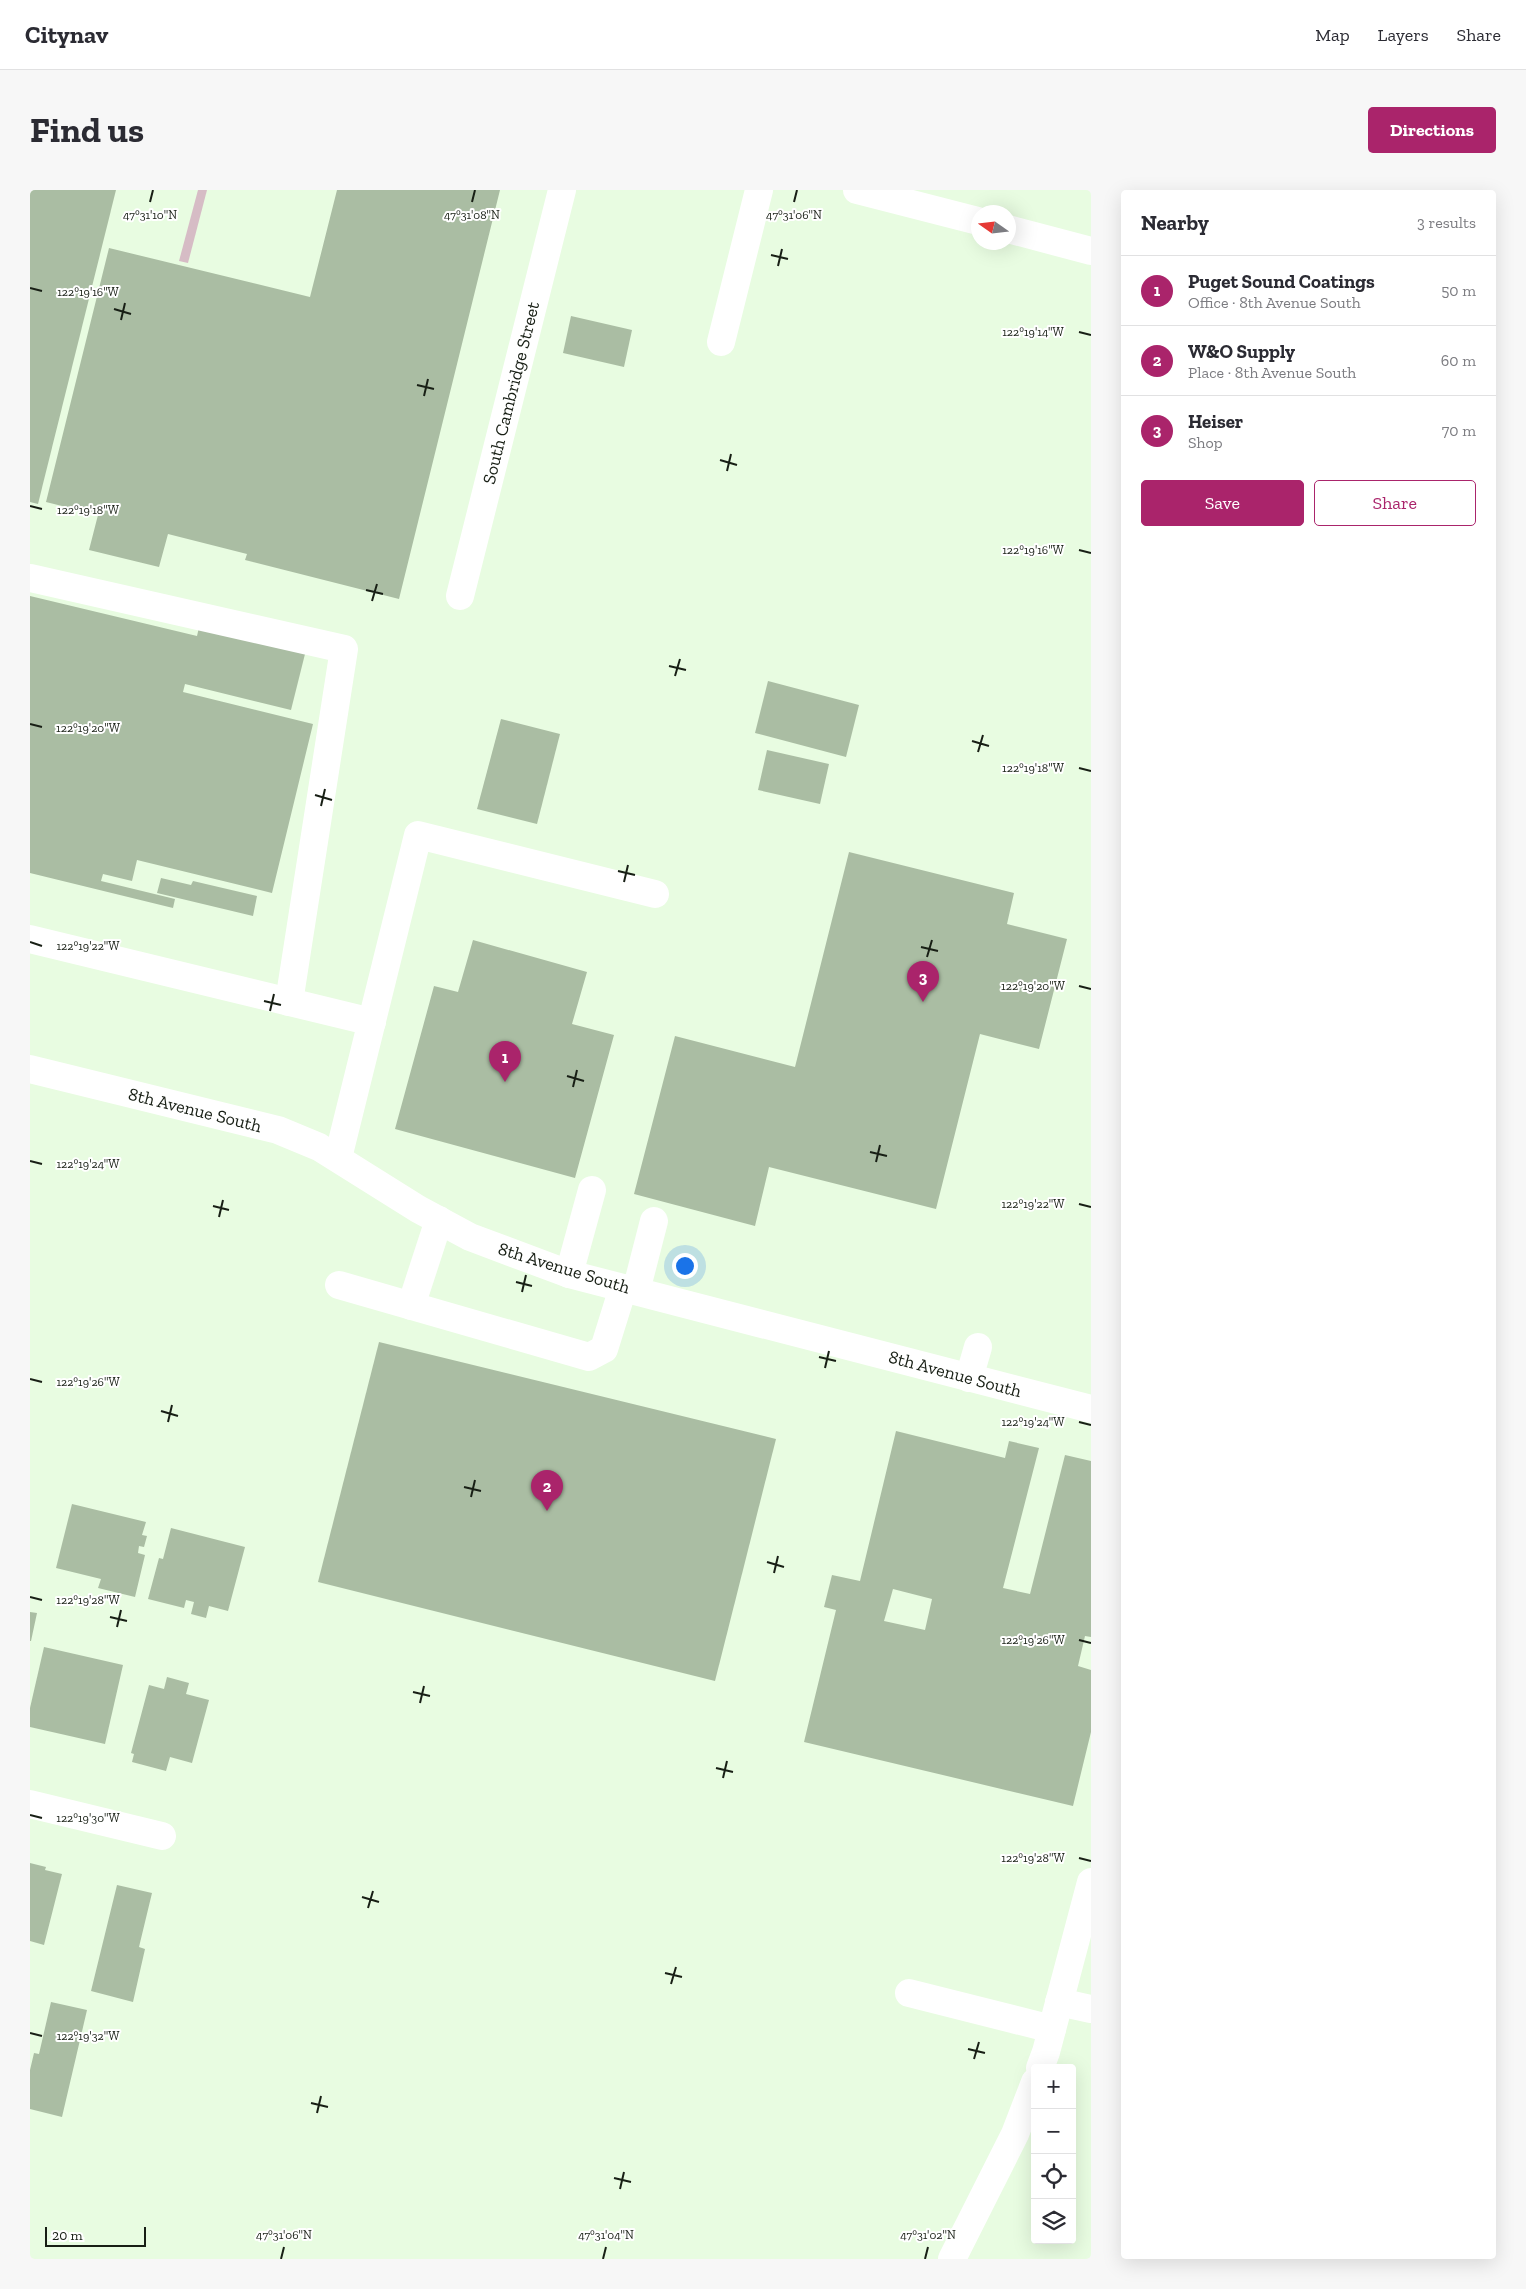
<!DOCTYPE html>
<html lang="en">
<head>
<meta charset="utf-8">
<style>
  :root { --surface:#fff; --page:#f7f7f7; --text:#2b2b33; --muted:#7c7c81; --line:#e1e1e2; --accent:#aa246b }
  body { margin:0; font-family:"Zilla Slab",serif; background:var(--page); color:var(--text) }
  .controls { position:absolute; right:15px; bottom:15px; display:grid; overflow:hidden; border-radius:5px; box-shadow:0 5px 20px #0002 }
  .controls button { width:45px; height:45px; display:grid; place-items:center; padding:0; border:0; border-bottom:1px solid var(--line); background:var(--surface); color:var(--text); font:25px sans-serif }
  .compass { position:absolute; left:941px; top:15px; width:45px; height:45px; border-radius:50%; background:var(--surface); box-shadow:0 5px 20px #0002; rotate:284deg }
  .scale { position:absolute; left:15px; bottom:12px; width:101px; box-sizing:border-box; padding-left:5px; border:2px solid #181f15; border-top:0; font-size:14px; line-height:18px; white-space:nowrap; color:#181f15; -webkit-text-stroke:4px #fff; paint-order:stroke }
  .you { position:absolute; left:654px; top:1075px; width:18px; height:18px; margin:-12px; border:4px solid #fff; border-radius:50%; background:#1a73e8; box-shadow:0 0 0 8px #1a73e833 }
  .badge { display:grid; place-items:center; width:32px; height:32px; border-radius:50%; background:var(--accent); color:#fff; font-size:16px; font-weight:700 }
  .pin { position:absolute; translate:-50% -41px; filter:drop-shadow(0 1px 2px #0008) }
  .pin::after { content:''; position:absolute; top:26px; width:18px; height:15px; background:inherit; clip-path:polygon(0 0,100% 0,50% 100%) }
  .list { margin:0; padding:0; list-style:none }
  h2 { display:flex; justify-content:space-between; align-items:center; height:65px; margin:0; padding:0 20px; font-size:21px }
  h2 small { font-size:16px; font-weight:400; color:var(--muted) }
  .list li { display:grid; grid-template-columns:32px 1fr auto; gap:15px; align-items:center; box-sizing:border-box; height:70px; padding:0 20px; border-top:1px solid var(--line) }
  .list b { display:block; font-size:19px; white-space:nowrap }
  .list p { margin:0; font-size:16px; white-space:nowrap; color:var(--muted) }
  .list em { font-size:16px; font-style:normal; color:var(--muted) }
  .actions { display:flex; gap:10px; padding:15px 20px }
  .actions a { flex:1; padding:11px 0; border:1px solid var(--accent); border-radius:5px; text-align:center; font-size:18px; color:var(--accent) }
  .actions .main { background:var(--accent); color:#fff }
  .icon { flex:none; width:28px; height:28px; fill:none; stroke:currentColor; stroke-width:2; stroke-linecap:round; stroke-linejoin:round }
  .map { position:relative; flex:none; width:1061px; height:2069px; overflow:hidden; border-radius:5px }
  header { display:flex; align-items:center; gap:30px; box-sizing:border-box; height:70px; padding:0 25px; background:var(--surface); border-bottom:1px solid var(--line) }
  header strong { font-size:24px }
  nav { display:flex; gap:28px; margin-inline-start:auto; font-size:18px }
  .intro { display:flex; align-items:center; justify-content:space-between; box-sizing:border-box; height:120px; padding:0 30px }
  h1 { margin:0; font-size:35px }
  .button { padding:12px 22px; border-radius:5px; background:var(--accent); color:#fff; font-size:18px; font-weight:700 }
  main { display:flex; gap:30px; padding:0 30px }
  aside { flex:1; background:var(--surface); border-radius:5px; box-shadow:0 5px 20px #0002 }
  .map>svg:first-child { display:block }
  .green { fill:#d6bcc5 }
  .building { fill:#aabda3; fill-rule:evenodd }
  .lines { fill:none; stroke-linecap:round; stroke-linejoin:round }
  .minor { stroke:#fff; stroke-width:28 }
  .ticks { fill:none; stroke:#181f15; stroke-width:2 }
  .labels { text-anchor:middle; stroke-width:4; stroke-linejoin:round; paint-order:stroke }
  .street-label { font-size:18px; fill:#181f15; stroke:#fff }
  .ticks-label { font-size:12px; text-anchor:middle; fill:#181f15; stroke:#fff; stroke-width:4; stroke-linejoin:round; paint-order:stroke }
</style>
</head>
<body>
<header>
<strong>Citynav</strong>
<nav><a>Map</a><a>Layers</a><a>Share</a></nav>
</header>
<div class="intro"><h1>Find us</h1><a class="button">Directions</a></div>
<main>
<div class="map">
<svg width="1061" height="2069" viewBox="0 0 1061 2069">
  <rect width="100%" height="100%" fill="#e8fce1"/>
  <path class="green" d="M168,0h9l-19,73 -9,-2z"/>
  <g class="building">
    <path d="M0,0h86l-78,314 -8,-2z"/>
    <path d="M307,0h163l-101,409 -154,-39 2,-6 -79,-20 -9,33 -70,-17 9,-35 -52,-13 63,-254 201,49z"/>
    <path d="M541,126l61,14 -8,37 -61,-14z"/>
    <path d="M0,406l167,40 3,-13 106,27 -15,60 -106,-26 -2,8 130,32 -41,169 -135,-33 -5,21 -29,-7 -2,7 74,18 -2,9 -143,-35z"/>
    <path d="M738,491l91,24 -13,52 -91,-24z"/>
    <path d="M471,529l59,15 -23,90 -60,-15z"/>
    <path d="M737,560l62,14 -9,40 -62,-14z"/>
    <path d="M819,662l165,41 -7,31 60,15 -28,110 -59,-15 -44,175 -167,-42 -14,59 -121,-32 41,-158 120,31z"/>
    <path d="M131,688l30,7 2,-4 64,15 -4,20 -96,-23z"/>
    <path d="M443,750l114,32 -15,52 42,11 -39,143 -180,-49 39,-143 24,6z"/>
    <path d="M349,1152l397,97 -61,242 -397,-99z"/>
    <path d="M866,1241l109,27 4,-17 30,7 -36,140 27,6 35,-139 26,6v176l-6,-1 -7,30 13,4v62l-18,74 -269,-64 32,-132 -12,-3 8,-32 28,6zM863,1399l39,10 -7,31 -41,-9z"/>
    <path d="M42,1314l74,18 -4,13 5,1 -3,11 -5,-1 -1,7 7,2 -10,42 -37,-9 3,-9 -45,-11z"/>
    <path d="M141,1338l74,19 -17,64 -19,-5 -3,12 -15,-4 3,-12 -8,-2 -2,8 -36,-9 11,-41 4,1z"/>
    <path d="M0,1422l7,1 -6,28h-1z"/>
    <path d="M14,1457l79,18 -18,79 -75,-17v-19z"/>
    <path d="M137,1487l22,6 -3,11 23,6 -17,63 -22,-6 -4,14 -34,-9 2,-8 -3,-1 18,-68 15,4z"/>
    <path d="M0,1673l16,4 -1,3 17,4 -18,71 -14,-4z"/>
    <path d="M87,1695l35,8 -13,54 6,2 -12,53 -42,-11z"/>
    <path d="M21,1812l36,8 -25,107 -32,-8v-39l4,-17 5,1z"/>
  </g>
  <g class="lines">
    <g class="minor">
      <path d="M827,0l121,31"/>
      <path d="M978,39l83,22"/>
      <path d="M691,152l38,-152"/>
      <path d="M0,388l314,71 -55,353"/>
      <path d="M430,406l102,-406"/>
      <path d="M0,749l342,83"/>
      <path d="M0,879l248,61 41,17 99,62 52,28 99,37 522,135"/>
      <path d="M308,968l80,-323 237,59"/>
      <path d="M539,1084l23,-84"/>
      <path d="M309,1095l250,72 15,-8 19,-61"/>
      <path d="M606,1101l18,-70"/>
      <path d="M381,1116l28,-86"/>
      <path d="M939,1188l9,-31"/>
      <path d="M0,1614l132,32"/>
      <path d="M879,1803l143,36"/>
      <path d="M1029,1812l32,7"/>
      <path d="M1010,1878l6,-16 45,-170"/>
      <path d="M922,2069l63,-125 20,-52"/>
    </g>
  </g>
  <path class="ticks" d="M120,12l3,-12M442,12l3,-12M764,12l3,-12M741,65l17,4M748,76l4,-17M0,98l12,3M84,119l17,5M91,130l4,-17M1049,142l12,3M387,195l17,4M394,206l4,-17M690,270l17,5M697,281l4,-17M0,316l12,3M1049,360l12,3M336,400l17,4M342,411l5,-17M639,476l17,4M645,486l5,-17M0,534l12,3M942,551l17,5M948,562l5,-17M1049,578l12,3M285,605l17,5M291,616l4,-17M588,681l17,4M594,692l4,-17M0,752l12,4M891,757l17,4M897,767l5,-17M1049,796l12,3M234,811l17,4M240,821l4,-17M537,886l17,5M543,897l4,-17M840,962l17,4M0,971l12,3M846,972l4,-17M1049,1014l12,3M183,1016l16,4M189,1027l4,-17M486,1092l16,4M492,1102l4,-17M789,1167l17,4M795,1178l4,-17M0,1189l12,3M131,1221l17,5M138,1232l4,-17M1049,1232l12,3M434,1297l17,4M441,1307l4,-17M737,1372l17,5M744,1383l4,-17M0,1407l12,3M80,1427l17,4M87,1437l4,-17M1049,1450l12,3M383,1502l17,4M390,1513l4,-17M686,1578l17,4M693,1588l4,-17M0,1625l12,3M1049,1668l12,3M332,1707l17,5M338,1718l5,-17M635,1783l17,4M641,1794l5,-17M0,1843l12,3M938,1859l17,4M944,1869l5,-17M281,1913l17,4M287,1923l4,-17M584,1988l17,4M590,1999l4,-17M251,2069l3,-12M573,2069l3,-12M895,2069l3,-12"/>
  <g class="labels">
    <g class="street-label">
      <text transform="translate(481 203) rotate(-76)" y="6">South Cambridge Street</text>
      <text transform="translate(165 920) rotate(14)" y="6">8th Avenue South</text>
      <text transform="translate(534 1078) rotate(17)" y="6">8th Avenue South</text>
      <text transform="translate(925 1184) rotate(15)" y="6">8th Avenue South</text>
    </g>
  </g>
  <g class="ticks-label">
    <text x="120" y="29">47°31'10"N</text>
    <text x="442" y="29">47°31'08"N</text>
    <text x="764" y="29">47°31'06"N</text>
    <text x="58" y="106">122°19'16"W</text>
    <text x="1003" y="146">122°19'14"W</text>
    <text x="58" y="324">122°19'18"W</text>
    <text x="1003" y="364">122°19'16"W</text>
    <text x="58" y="542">122°19'20"W</text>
    <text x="1003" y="582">122°19'18"W</text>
    <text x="58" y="760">122°19'22"W</text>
    <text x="1003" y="800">122°19'20"W</text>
    <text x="58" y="978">122°19'24"W</text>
    <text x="1003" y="1018">122°19'22"W</text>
    <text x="58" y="1196">122°19'26"W</text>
    <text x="1003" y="1236">122°19'24"W</text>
    <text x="58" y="1414">122°19'28"W</text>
    <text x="1003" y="1454">122°19'26"W</text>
    <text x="58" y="1632">122°19'30"W</text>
    <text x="1003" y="1672">122°19'28"W</text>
    <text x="58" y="1850">122°19'32"W</text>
    <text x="254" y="2049">47°31'06"N</text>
    <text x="576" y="2049">47°31'04"N</text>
    <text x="898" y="2049">47°31'02"N</text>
  </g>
</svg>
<div class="controls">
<button>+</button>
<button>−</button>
<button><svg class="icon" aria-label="locate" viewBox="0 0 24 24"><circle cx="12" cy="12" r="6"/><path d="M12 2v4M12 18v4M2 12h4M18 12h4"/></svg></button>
<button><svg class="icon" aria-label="layers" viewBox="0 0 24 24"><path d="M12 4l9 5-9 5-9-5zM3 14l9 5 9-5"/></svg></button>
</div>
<svg class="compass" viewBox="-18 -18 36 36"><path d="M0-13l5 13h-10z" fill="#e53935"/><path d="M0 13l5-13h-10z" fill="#7c7c81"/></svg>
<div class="scale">20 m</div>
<div class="you"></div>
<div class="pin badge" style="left:475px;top:892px">1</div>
<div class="pin badge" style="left:517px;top:1321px">2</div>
<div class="pin badge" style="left:893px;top:812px">3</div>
</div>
<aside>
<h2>Nearby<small>3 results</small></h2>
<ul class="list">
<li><span class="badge">1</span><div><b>Puget Sound Coatings</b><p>Office · 8th Avenue South</p></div><em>50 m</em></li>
<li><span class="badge">2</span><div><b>W&amp;O Supply</b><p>Place · 8th Avenue South</p></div><em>60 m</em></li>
<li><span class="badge">3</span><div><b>Heiser</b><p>Shop</p></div><em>70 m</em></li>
</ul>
<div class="actions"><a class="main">Save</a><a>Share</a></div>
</aside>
</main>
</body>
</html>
